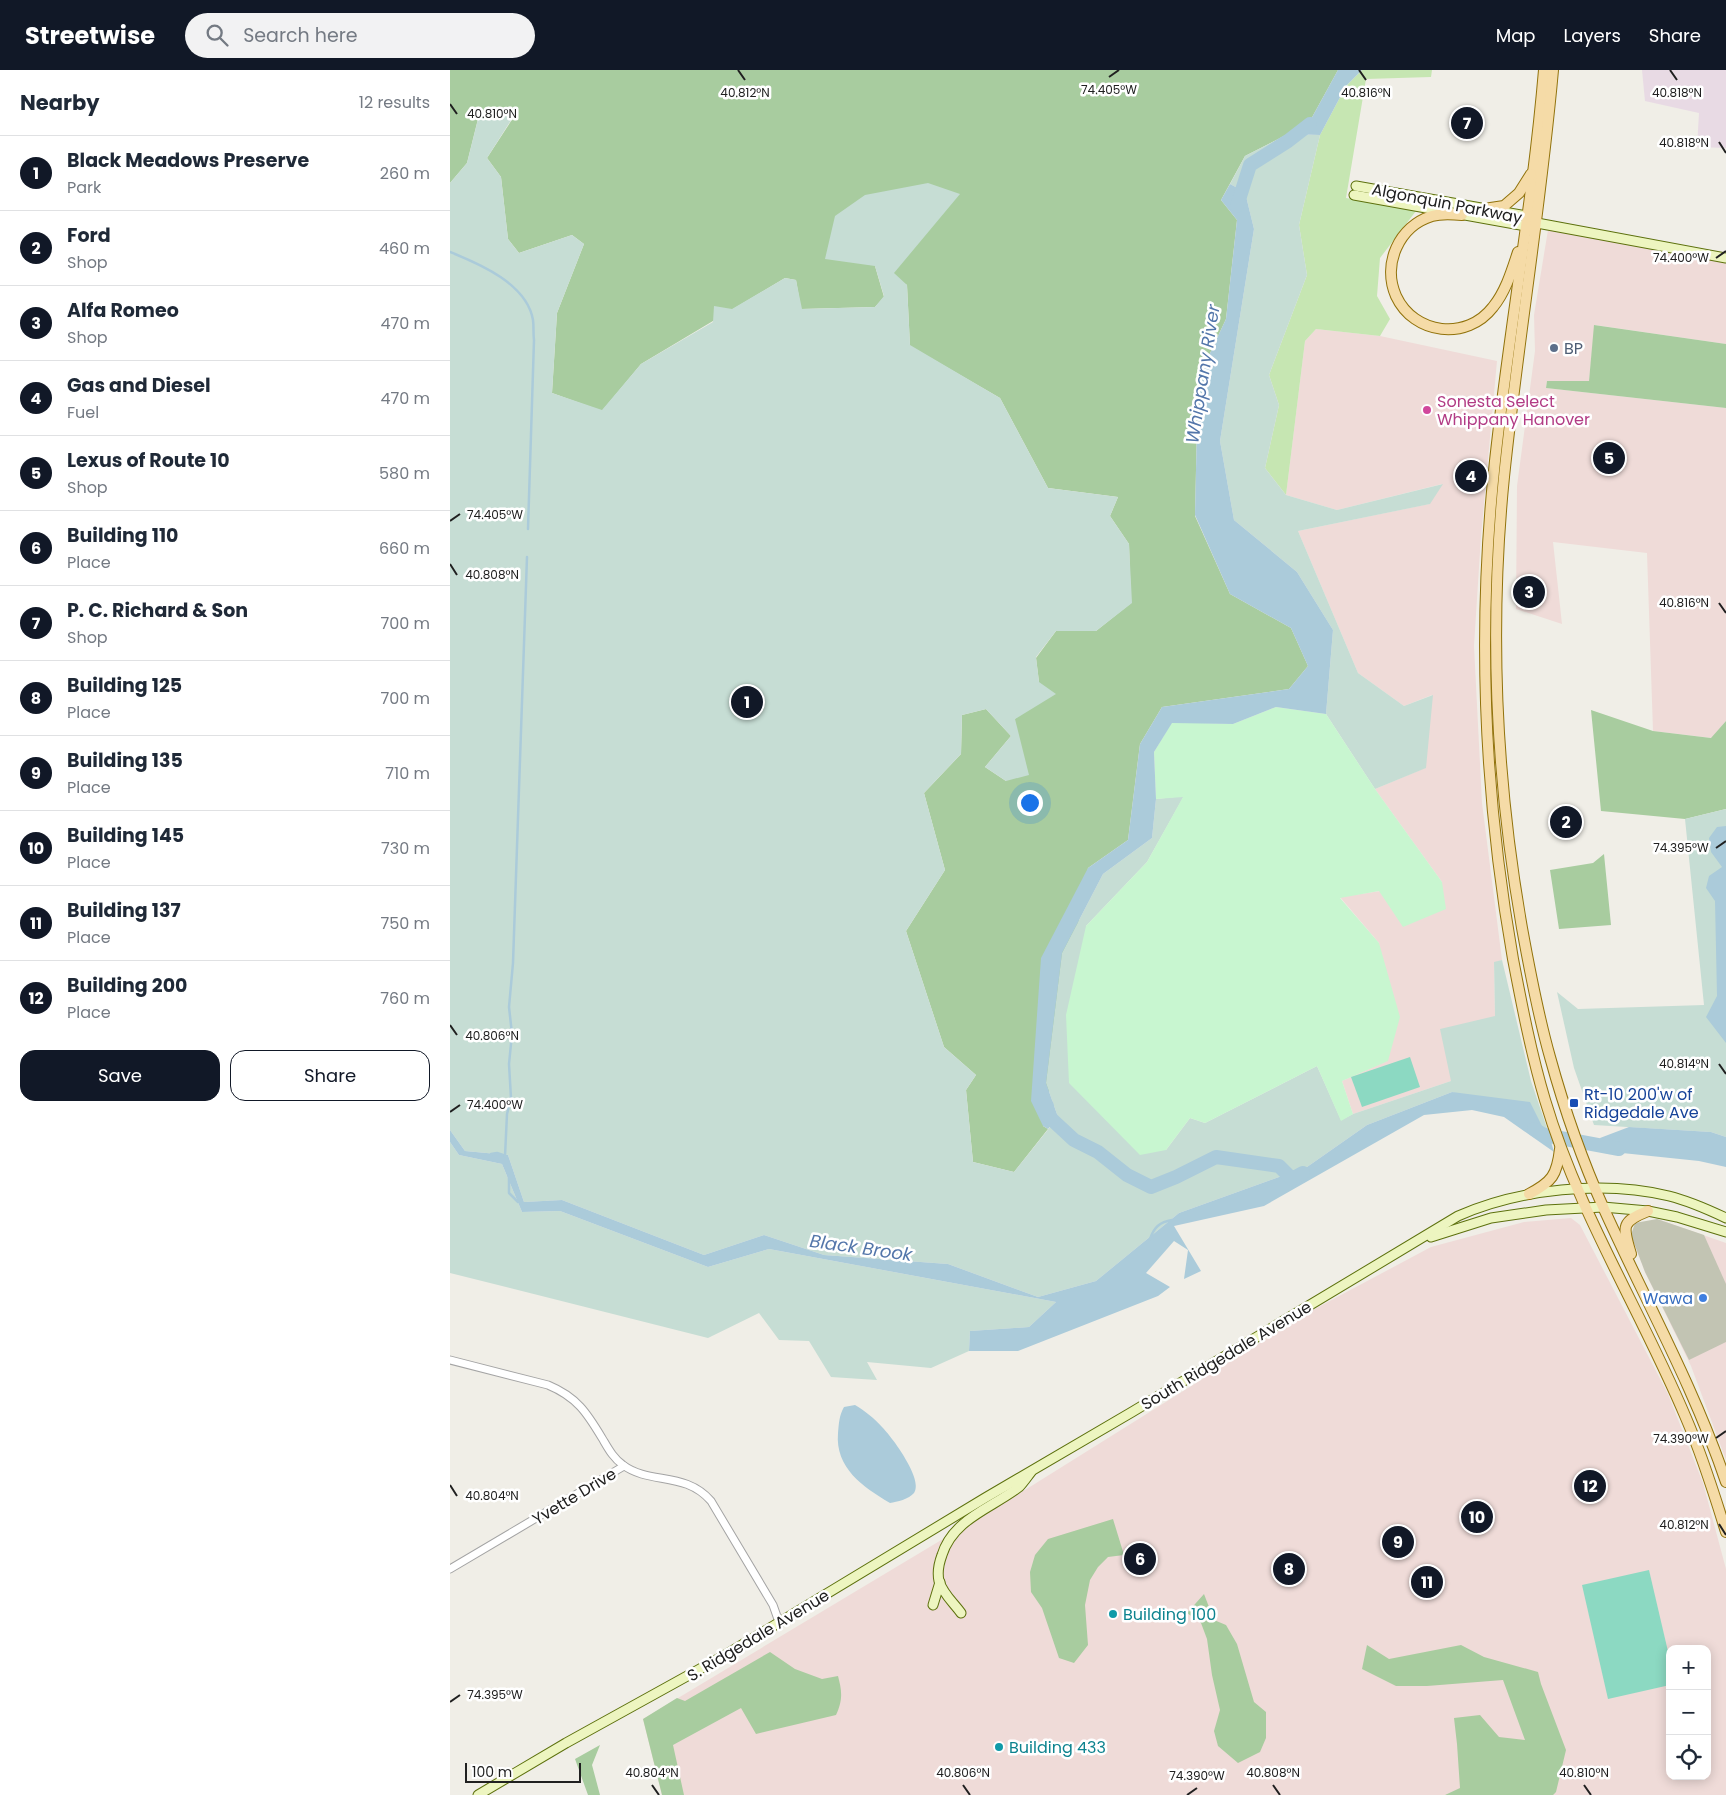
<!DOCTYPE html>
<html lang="en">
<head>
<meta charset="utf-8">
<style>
  :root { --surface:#fff; --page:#f2f2f3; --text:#1f2937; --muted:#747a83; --line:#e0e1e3; --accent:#111827 }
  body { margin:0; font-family:Poppins,sans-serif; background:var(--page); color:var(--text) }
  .controls { position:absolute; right:15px; bottom:15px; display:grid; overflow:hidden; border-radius:10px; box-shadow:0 2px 12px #0003 }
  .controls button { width:45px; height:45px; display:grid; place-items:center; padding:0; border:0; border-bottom:1px solid var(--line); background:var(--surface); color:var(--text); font:25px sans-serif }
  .scale { position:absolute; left:15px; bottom:12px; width:116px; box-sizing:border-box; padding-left:5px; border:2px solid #202020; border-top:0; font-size:14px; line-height:18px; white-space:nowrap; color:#202020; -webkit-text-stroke:4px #fff; paint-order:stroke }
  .you { position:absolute; left:579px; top:732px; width:18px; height:18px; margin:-12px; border:4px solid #fff; border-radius:50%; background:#1a73e8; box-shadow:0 0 0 8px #1a73e833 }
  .badge { display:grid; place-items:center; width:32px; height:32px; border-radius:50%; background:var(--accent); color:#fff; font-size:16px; font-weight:700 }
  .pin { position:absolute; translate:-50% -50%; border:2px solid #fff; box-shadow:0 1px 5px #0006 }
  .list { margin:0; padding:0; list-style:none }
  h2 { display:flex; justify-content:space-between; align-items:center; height:65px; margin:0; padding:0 20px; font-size:21px }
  h2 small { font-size:16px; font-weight:400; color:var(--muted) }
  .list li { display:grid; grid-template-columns:32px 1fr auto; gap:15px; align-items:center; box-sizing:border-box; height:75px; padding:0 20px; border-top:1px solid var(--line) }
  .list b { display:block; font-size:19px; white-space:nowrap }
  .list p { margin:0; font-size:16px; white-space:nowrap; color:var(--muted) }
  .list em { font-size:16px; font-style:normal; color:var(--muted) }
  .actions { display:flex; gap:10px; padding:15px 20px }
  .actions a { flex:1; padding:11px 0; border:1px solid var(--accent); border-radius:15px; text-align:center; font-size:18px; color:var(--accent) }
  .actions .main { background:var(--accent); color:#fff }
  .icon { flex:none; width:28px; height:28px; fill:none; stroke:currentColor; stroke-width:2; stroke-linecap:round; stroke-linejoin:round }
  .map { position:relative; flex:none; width:1276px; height:1725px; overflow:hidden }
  header { display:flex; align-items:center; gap:30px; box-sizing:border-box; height:70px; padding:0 25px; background:var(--accent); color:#fff }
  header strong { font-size:24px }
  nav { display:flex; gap:28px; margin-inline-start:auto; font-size:18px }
  .search { width:350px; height:45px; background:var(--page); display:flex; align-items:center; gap:12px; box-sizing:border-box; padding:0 18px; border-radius:28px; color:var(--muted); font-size:19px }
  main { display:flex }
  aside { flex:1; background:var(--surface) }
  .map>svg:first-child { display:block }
  .commercial { fill:#efdbd8; fill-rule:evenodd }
  .industrial { fill:#e8dae4 }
  .construction { fill:#c2c4b3 }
  .grass { fill:#c6e6b2 }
  .forest { fill:#a8cc9f }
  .wetland { fill:#c6ddd4 }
  .park { fill:#c8f6d0 }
  .pitch { fill:#8cd9c2 }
  .water { fill:#abcbda }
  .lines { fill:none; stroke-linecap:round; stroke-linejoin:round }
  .stream { stroke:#abcbda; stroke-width:2.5 }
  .river { stroke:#abcbda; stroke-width:14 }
  .street-casing { stroke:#a4a4a4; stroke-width:9 }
  .secondary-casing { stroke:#5d710d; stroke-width:11 }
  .primary-casing { stroke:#91720b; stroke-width:12 }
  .street { stroke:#fff; stroke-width:7 }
  .secondary { stroke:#edf5c0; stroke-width:9 }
  .primary { stroke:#f5dba7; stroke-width:10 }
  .ticks { fill:none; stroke:#202020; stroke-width:2 }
  .service-dot { fill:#5c6f8a; stroke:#fff; stroke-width:2 }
  .hotel-dot { fill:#d1479c; stroke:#fff; stroke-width:2 }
  .transit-dot { fill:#1a4fb4; stroke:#fff; stroke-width:2 }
  .shop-dot { fill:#3f7fe0; stroke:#fff; stroke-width:2 }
  .culture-dot { fill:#0f9aa8; stroke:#fff; stroke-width:2 }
  .labels { text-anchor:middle; stroke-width:5; stroke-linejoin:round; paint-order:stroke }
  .street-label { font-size:16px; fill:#202020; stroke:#fff }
  .service-label { font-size:16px; fill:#4e5e75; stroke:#fff; text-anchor:start }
  .hotel-label { font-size:16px; fill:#b23c85; stroke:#fff; text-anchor:start }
  .transit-label { font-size:16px; fill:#164399; stroke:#fff; text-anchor:start }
  .shop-label { font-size:16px; fill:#366cbe; stroke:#fff; text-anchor:end }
  .culture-label { font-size:16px; fill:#0d838f; stroke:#fff; text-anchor:start }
  .water-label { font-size:18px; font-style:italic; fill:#5376aa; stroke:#fff }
  .ticks-label { font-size:12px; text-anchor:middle; fill:#202020; stroke:#fff; stroke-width:5; stroke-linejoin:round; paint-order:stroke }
</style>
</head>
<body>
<header>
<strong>Streetwise</strong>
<div class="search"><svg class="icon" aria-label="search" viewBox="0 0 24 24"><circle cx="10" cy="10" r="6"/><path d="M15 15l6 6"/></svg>Search here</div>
<nav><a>Map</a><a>Layers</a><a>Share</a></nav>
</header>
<main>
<aside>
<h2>Nearby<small>12 results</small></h2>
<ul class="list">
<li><span class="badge">1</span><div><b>Black Meadows Preserve</b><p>Park</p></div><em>260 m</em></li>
<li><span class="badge">2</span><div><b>Ford</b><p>Shop</p></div><em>460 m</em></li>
<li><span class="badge">3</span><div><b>Alfa Romeo</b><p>Shop</p></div><em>470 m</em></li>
<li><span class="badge">4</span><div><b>Gas and Diesel</b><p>Fuel</p></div><em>470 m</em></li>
<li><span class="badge">5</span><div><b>Lexus of Route 10</b><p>Shop</p></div><em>580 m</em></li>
<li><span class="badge">6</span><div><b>Building 110</b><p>Place</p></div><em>660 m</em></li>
<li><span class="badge">7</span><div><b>P. C. Richard &amp; Son</b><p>Shop</p></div><em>700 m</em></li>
<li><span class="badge">8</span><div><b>Building 125</b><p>Place</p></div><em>700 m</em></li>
<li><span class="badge">9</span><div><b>Building 135</b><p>Place</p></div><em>710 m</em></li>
<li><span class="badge">10</span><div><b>Building 145</b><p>Place</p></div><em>730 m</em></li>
<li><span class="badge">11</span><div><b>Building 137</b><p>Place</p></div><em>750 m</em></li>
<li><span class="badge">12</span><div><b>Building 200</b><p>Place</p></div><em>760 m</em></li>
</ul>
<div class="actions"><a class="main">Save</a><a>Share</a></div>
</aside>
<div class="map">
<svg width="1276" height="1725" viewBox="0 0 1276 1725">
  <rect width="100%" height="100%" fill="#f0eee7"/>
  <g class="commercial">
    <path d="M1098,160l56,4 122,24v86l-131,-19 -6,56h-42l-1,7 180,20v313l-14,17 -59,-7 -6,-178 -94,-11 9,82 -46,-15 1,-123 18,-135 -1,-36z"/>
    <path d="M866,259l64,7 117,25 -16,175 -7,110 8,157 20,157 -8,3 1,53 -44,65 -98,33 -11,-33 45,-20 -8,-118 -39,-46 102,-15 -67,-93 50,-21 7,-73 -28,11 -46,-33 -60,-142 131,-27 13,-20 -105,26 -51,-15 19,-154z"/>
    <path d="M1121,1148l9,7 88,169 35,89 23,86v226h-1064l-19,-76 390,-234 278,-174 120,-64 93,-25zM1220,1579h37v127h-37z"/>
    <path d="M1207,1149l69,24v217l-35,-94 -46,-94 -14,-37z"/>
  </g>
  <path class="industrial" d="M1192,0h84v78l-29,-1 2,-34 -54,-12z"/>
  <path class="construction" d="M1207,1149l47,16 22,49v58l-37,18 -44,-88 -14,-37 4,-12z"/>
  <path class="grass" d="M912,0h70l-1,7 -65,2 -20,119 70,13 -36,47 -3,38 13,23 -10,17 -64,-7 -11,12 -19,154 -21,-27 14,-63 -10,-30 38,-100 -8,-50 21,-90 26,-49z"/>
  <g class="forest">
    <path d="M0,0h888l-28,51 -22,13 -43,22 -24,44 16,20 -11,99 -28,60 -3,137 35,78 61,34 17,38 -19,23 -127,18 -22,37 -12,96 -40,28 -45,258 5,3 -34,43 -41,-10 -7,-72 10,-15 -32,-28 -38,-116 39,-61 -21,-77 37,-39 1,-39 24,-6 25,27 -26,31 21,14 9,-62 24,-37 -3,-24 20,-27h40l35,-28 -2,-59 -19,-28 8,-19 -70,-9 -48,-90 -90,-52 -3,-61 -32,-19 9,31 -9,10 -74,2 -5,-29 -11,-2 -144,86 -39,47 -50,-18 5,-80 27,-69 -12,-9 -53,18 -11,-14 -7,-62 -14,-19 28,-43 -35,-4 -13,52 -17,20z"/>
    <path d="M1144,255l132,19v64l-180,-20 1,-7h42z"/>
    <path d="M1141,640l62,21 58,7 15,-17v88l-41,10 -84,-8z"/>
    <path d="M1154,784l7,71 -52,4 -9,-59 43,-7z"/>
    <path d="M663,1449l11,36 -16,2 -10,10 -8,13 -5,25 3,40 -14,18 -15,-5 -17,-50 -11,-16 -1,-20 5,-17 13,-16z"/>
    <path d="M754,1524l10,26 12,5 11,19 17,58 12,10v26l-6,14 -22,11 -20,-17 -4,-15 6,-21 -8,-35 -5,-36 -6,-16 -14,-10z"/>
    <path d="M917,1575l22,14 72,-14 23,12 54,15 3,12 25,66 -10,42 -3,3h-108l15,-7 -3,-44 -3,-26 26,-3 19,22 26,3 -22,-60 -76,6h-31l-34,-17z"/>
    <path d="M320,1582l25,17 27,10 16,-3c4,15 5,24 -2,39l-80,19 -15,-26 -68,37 11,50h-22l-19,-76 34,-21 8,3z"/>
    <path d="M150,1675l-8,20 8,30h-12l-13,-36z"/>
  </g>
  <g class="wetland">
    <path d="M30,41l35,3 -28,44 14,19 7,62 11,14 53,-18 12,9 -27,69 -5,80 50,17 39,-46 72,-42 1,-16 18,3 53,-31 11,2 6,29 73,-2 9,-11 -9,-30 -50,-7 10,-43 30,-21 63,-12 32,11 -66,79 13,12 3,60 90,53 48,90 70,9 -8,19 19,28 3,59 -36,28h-40l-20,26 3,25 17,12 -41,25 14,56 -23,6 -21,-14 26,-31 -25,-27 -24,6 -1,39 -37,39 21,77 -39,61 38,116 32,28 -10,15 7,72 41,10 44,-55 -12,-34 16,-130 41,-79 49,-36 4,-39 28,-3 -37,66 -61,64 80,224 24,-32 15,5 112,-57 24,54 12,-6 98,-33 -11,-52 55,-13 -1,-54 8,-2 29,121 16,47h-4l-91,-36 -85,33 -60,42 -128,46 -83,68 -58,16 -90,-33 -124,-9 -60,-20 -60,20 -142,-55 -38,2 -16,-47 -43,-4 -15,-21v-947l17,-20z"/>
    <path d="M838,64l32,1 -21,90 8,50 -38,100 10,30 -14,63 21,27 51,15 106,-26 -13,20 -132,27 60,142 46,33 29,-11 -7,73 -51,21 -49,-75 7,-84 -36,-58 -63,-52 -14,-79 34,-212 -9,-37 -15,-8 15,-28z"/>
    <path d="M1276,739v328l-15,-5 -117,-7 -20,-57 -17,-76 21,17 126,-4 -19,-186z"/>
    <path d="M0,1072l9,13 43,9 20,48 38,-1 148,56 61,-18 287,53 -27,25 -59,4 -1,20 -38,17 -64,-6 10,18 -46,-3 -22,-36 -30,-1 -20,-27 -51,25 -258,-65z"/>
  </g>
  <path class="park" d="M826,637l50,7 49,75 67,93 4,27 -43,18 -24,-36 -39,7 39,45 21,74 -12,44 -46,20 11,33 -12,7 -24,-55 -112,57 -15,-5 -24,32 -26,5 -71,-72 -3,-68 20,-89 61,-64 36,-65 -27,2 -2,-47 18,-30 61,2z"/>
  <g class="pitch">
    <path d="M960,987l10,30 -58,20 -11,-30z"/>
    <path d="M1199,1500l21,90v25l-62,14 -26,-114z"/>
  </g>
  <g class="water">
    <path d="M888,0h24l-16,16 -26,49 -31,-1 21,-13z"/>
    <path d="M780,114l15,8 9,37 -34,212 14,79 63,52 36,58 -7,84 -50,-7 -43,17 -61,-1 -18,29 2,47 -4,39 -49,36 -41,79 -16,130 12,34 -10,12 -5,-3 -12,-25 10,-143 47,-90 40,-28 12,-96 22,-37 127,-18 19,-23 -17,-38 -61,-34 -35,-79 3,-136 28,-60 11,-99 -16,-20z"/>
    <path d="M1276,756v217l-20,-26 11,-21 -2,-95 -9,-13 3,-12 13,-9 -11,-15 -2,-14 8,-11z"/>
    <path d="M1002,1022l78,10 13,26h4l7,24 -50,-35 -32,-7 -48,5 -160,91 -90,20 27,45 -17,8 4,-29 -14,-9 -28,32 24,14 -12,9 -140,55h-49l1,-20 59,-4 27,-25 -287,-53 -61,18 -148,-56 -38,1 -20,-48 -43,-9 -9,-13v-12l15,21 43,4 16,47 38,-2 142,55 60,-20 60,20 124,9 90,33 58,-16 83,-68 128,-46 60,-42z"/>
    <path d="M1179,1057l82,5 15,5v30l-27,-6 -96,-10 -3,-13z"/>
    <path d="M405,1335c10,6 20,14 27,22 10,10 42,53 32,66 -5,6 -17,9 -24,10 -27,-16 -55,-35 -52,-70 1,-10 1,-17 6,-26z"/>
  </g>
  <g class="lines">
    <g class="stream">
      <path d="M0,182c30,12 77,32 83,68 1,7 0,13 1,20l-6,189"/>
      <path d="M41,1084l6,-1 6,2"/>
      <path d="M55,1086l2,-42 4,-16 -2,-34 3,-30 -3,-27 4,-44 14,-406"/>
      <path d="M59,1106v17l9,9"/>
      <path d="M700,1169c4,-12 10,-17 22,-19"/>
    </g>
    <g class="river">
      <path d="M787,136l13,-41 38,-24 22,-17"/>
      <path d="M597,1036v9l27,25 24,12 29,23 24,12 25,-10 40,-20 63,9 13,13 11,-6"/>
      <path d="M1084,1059l10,6 75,14"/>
    </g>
    <defs>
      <g id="street">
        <path d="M0,1290l98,25c29,12 39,28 54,53 6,10 11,20 21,27 27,20 62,6 88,36l62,104 6,17"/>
        <path d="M0,1499l174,-103"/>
      </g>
      <g id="secondary">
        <path d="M906,116l171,30 5,4"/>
        <path d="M904,125l172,31 11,-3 189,35"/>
        <path d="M981,1167l60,-19 55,-8 57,-3 45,4 29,6 49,15"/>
        <path d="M483,1535l7,-23"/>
        <path d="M511,1543c-7,-10 -18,-19 -22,-32 -2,-9 0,-18 3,-26 11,-36 50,-47 77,-68 4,-4 8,-10 12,-15"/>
        <path d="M28,1725l88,-52 161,-89 258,-156 147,-86 326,-196c61,-27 145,-36 211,-20 20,5 38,13 57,22"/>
      </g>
      <g id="primary">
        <path d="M1094,0c-11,131 -35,260 -49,391 -18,166 -11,334 18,498 9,47 18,94 32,141 33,112 96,211 141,318 16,37 28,75 40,114"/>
        <path d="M1103,0c-12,136 -35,271 -49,407 -15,150 -8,303 18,451 8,44 16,87 28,129 14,51 32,103 54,152 41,91 90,178 122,273"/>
        <path d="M1034,139l20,-3 15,-13 12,-19"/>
        <path d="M1012,145c-10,-1 -20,-2 -30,1 -33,10 -50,48 -36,80 18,39 71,45 97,11 13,-16 19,-37 25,-55"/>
        <path d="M1079,1124c23,-12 28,-19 31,-45"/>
        <path d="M1181,1184c-8,-27 -11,-32 17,-43"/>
      </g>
    </defs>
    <use href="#street" class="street-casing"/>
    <use href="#secondary" class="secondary-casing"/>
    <use href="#primary" class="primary-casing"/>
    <use href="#street" class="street"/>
    <use href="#secondary" class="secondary"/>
    <use href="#primary" class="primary"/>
  </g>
  <path class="ticks" d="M288,0l7,10M909,0l7,10M1220,0l7,10M659,7l10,-7M0,34l7,10M1269,72l7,11M1266,188l10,-7M0,451l10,-7M0,494l7,11M1269,533l7,10M1266,778l10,-7M0,955l7,10M1269,994l7,10M0,1042l10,-7M1266,1368l10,-7M0,1415l7,11M1269,1454l7,11M0,1632l10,-7M202,1715l7,10M513,1715l7,10M823,1715l7,10M1134,1715l7,10M737,1725l10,-7"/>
  <circle class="service-dot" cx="1104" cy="278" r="5"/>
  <circle class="hotel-dot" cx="977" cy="340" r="5"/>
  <rect class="transit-dot" x="1119" y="1028" width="10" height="10" rx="2.5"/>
  <circle class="shop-dot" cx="1253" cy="1228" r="5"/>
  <g class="culture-dot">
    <circle cx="663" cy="1544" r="5"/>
    <circle cx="549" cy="1677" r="5"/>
  </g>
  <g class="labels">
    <g class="street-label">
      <text transform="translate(997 133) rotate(11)" y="6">Algonquin Parkway</text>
      <text transform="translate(776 1285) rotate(-31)" y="6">South Ridgedale Avenue</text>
      <text transform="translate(124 1426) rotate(-31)" y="6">Yvette Drive</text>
      <text transform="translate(308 1565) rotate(-31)" y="6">S. Ridgedale Avenue</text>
    </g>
    <g class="service-label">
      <text x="1114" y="284">BP</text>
    </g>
    <g class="hotel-label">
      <text x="987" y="337">Sonesta Select<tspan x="987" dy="18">Whippany Hanover</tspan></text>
    </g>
    <g class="transit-label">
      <text x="1134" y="1030">Rt-10 200'w of<tspan x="1134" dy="18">Ridgedale Ave</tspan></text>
    </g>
    <g class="shop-label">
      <text x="1243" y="1234">Wawa</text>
    </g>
    <g class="culture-label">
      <text x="673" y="1550">Building 100</text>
      <text x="559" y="1683">Building 433</text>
    </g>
    <g class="water-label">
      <text transform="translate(753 304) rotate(-81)" y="6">Whippany River</text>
      <text transform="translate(411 1178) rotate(8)" y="6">Black Brook</text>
    </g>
  </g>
  <g class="ticks-label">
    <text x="659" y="24">74.405°W</text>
    <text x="295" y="27">40.812°N</text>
    <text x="916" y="27">40.816°N</text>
    <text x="1227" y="27">40.818°N</text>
    <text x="42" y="48">40.810°N</text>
    <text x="1234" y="77">40.818°N</text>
    <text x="1231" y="192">74.400°W</text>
    <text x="45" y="449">74.405°W</text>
    <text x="42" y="509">40.808°N</text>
    <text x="1234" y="537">40.816°N</text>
    <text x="1231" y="782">74.395°W</text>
    <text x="42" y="970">40.806°N</text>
    <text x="1234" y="998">40.814°N</text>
    <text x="45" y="1039">74.400°W</text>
    <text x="1231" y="1373">74.390°W</text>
    <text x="42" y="1430">40.804°N</text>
    <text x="1234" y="1459">40.812°N</text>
    <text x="45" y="1629">74.395°W</text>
    <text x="202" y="1707">40.804°N</text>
    <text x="513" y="1707">40.806°N</text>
    <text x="823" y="1707">40.808°N</text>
    <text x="1134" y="1707">40.810°N</text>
    <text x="747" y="1710">74.390°W</text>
  </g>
</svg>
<div class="controls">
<button>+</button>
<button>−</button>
<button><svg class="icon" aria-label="locate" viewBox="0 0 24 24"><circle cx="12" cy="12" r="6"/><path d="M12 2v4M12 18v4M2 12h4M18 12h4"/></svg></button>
</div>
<div class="scale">100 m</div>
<div class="you"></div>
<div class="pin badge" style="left:297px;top:632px">1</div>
<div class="pin badge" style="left:1116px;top:752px">2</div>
<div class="pin badge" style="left:1079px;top:522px">3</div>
<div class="pin badge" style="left:1021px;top:406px">4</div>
<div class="pin badge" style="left:1159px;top:388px">5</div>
<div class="pin badge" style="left:690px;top:1489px">6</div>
<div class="pin badge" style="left:1017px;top:53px">7</div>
<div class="pin badge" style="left:839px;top:1499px">8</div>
<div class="pin badge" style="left:948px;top:1472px">9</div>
<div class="pin badge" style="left:1027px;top:1447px">10</div>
<div class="pin badge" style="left:977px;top:1512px">11</div>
<div class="pin badge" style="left:1140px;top:1416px">12</div>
</div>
</main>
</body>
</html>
